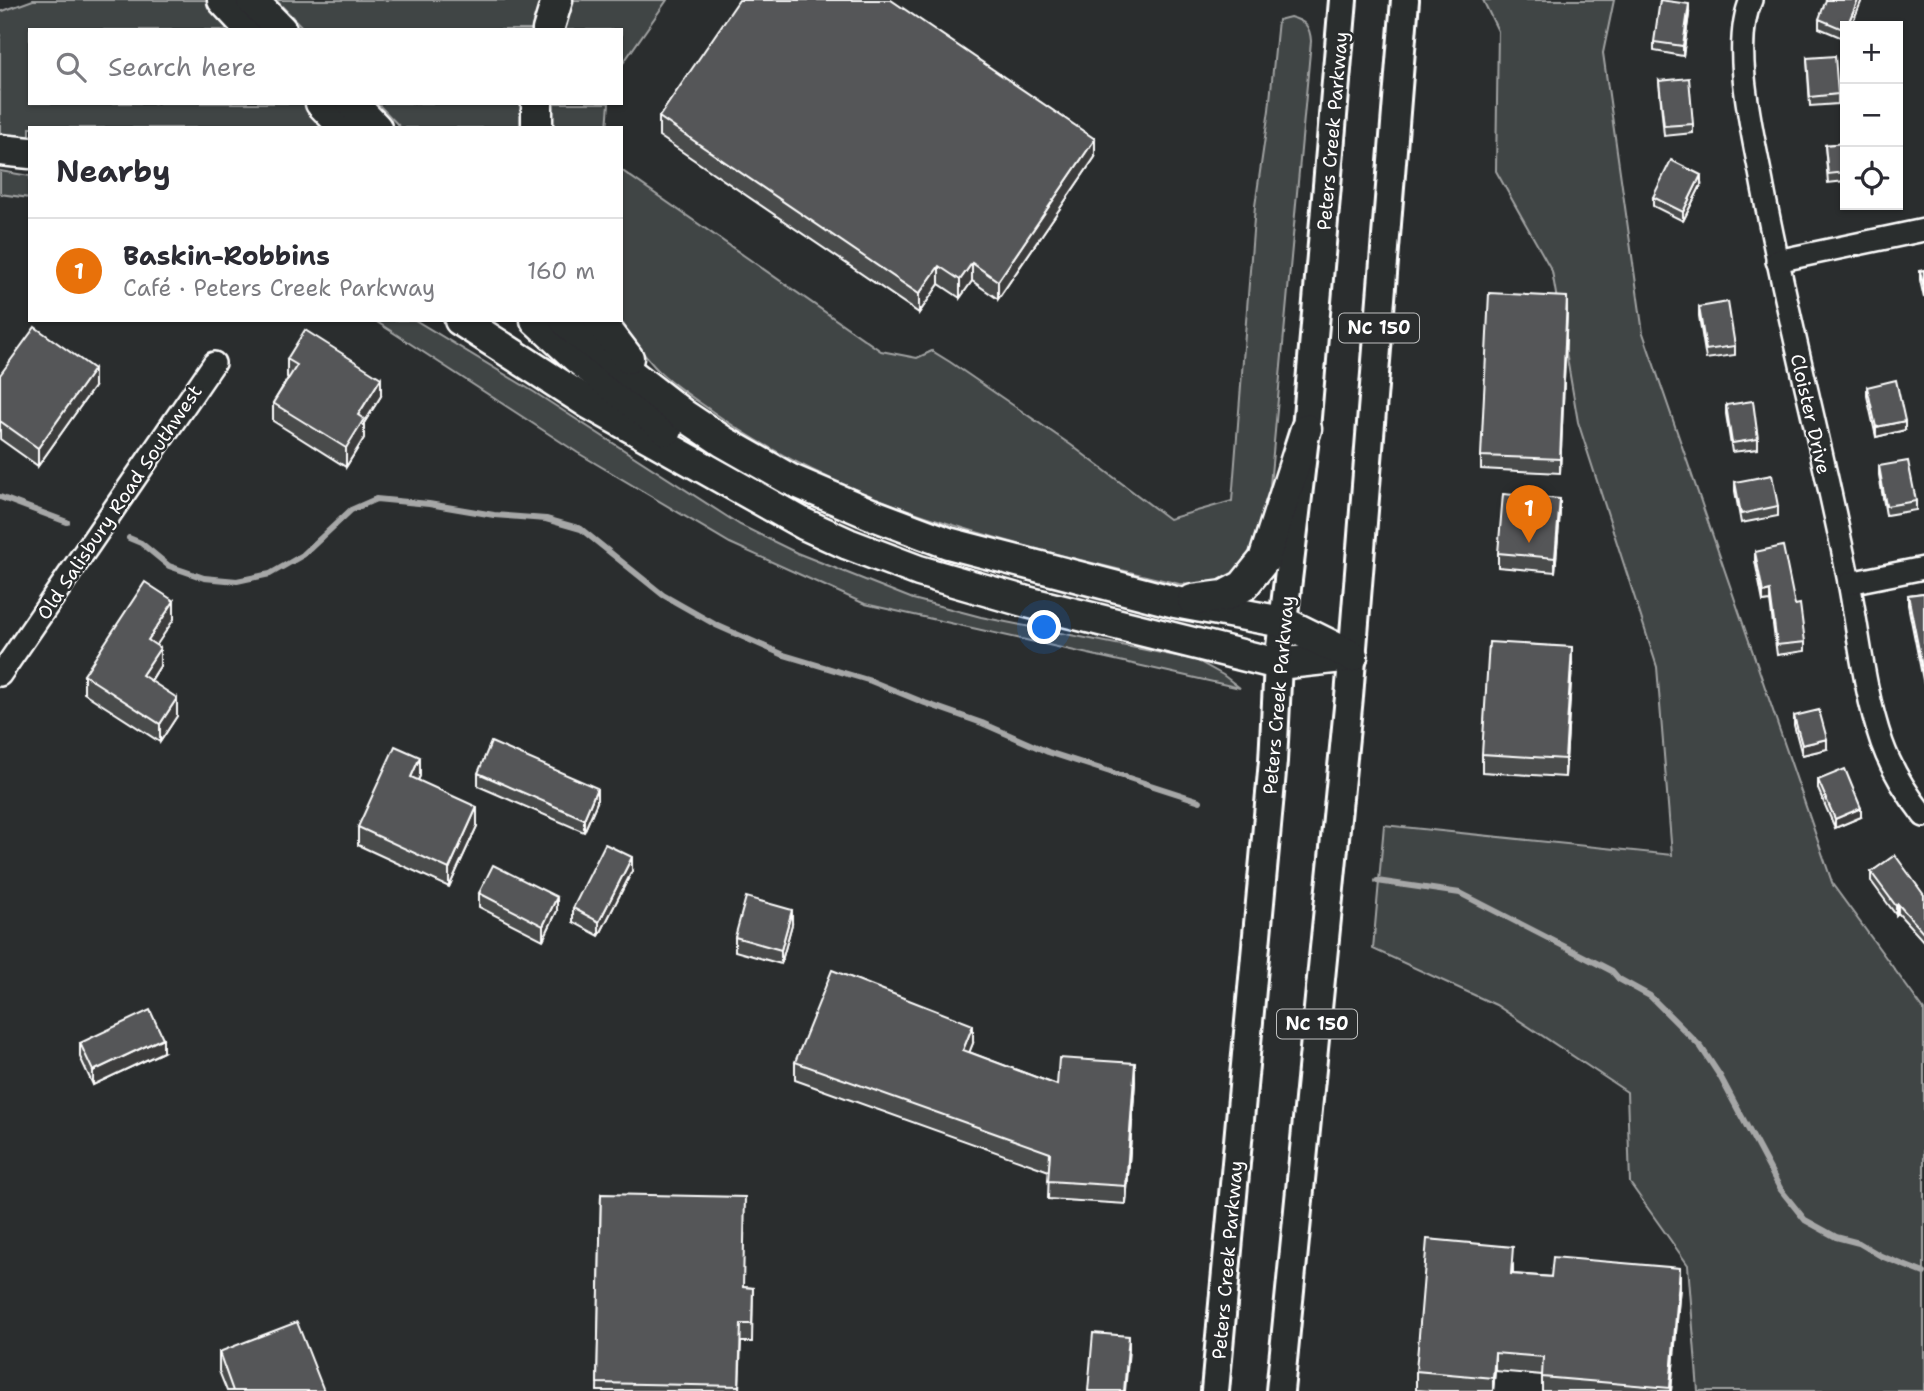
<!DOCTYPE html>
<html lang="en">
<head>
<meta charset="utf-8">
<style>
  :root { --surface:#fff; --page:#f7f7f7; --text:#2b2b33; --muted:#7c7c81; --line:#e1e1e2; --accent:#ea580c }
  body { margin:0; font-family:"Shantell Sans",sans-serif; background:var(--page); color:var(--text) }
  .controls { position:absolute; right:21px; top:21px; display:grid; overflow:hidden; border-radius:0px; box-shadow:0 2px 5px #0004 }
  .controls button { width:63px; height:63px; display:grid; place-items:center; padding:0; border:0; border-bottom:2px solid var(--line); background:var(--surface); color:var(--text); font:35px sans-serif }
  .you { position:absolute; left:1045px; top:628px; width:24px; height:24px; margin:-18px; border:5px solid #fff; border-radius:50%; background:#1a73e8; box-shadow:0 0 0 10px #1a73e833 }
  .badge { display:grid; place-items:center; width:46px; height:46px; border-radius:50%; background:var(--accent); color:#fff; font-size:23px; font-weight:700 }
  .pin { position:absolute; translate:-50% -58px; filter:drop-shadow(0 2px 4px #0008) }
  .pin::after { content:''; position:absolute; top:37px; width:24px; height:21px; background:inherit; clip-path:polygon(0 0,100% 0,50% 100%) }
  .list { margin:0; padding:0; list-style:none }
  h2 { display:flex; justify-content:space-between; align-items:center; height:91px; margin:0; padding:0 28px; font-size:30px }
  h2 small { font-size:23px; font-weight:400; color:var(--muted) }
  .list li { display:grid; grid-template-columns:46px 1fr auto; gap:21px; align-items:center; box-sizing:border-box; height:105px; padding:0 28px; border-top:2px solid var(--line) }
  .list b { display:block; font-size:26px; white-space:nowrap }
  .list p { margin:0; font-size:23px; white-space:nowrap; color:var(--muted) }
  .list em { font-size:23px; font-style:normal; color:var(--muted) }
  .icon { flex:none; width:38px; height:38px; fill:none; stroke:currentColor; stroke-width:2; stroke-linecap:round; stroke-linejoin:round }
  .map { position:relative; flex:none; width:1924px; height:1391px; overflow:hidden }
  .search { position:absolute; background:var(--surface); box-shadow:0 2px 5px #0004; left:28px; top:28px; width:595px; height:77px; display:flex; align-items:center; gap:18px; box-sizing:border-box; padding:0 24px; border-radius:0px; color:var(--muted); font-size:26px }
  .panel { position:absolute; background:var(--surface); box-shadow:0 2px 5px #0004; left:28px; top:126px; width:595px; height:196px; border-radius:0px }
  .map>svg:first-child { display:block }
  .green { fill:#414445; stroke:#a0a2a2; stroke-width:2 }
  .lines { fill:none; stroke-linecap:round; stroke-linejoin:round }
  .stream { stroke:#a6a7a7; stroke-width:6 }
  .minor-casing { stroke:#fff; stroke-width:26 }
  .major-casing { stroke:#fff; stroke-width:32 }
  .highway-casing { stroke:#fff; stroke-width:35 }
  .minor { stroke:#2a2d2e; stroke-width:21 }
  .major { stroke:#2a2d2e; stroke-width:26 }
  .highway { stroke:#2a2d2e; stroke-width:30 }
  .wall { fill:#494b4c; stroke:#fff; stroke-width:2 }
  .shaded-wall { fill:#3c3d3e; stroke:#fff; stroke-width:2 }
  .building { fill:#555758; stroke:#fff; stroke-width:2 }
  .labels { text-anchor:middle; stroke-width:5; stroke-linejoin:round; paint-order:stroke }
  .shield { fill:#2a2d2e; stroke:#bfc0c0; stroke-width:2 }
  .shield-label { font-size:18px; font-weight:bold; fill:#fff }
  .street-label { font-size:19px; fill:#fff; stroke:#2a2d2e }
</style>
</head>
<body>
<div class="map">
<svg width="1924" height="1391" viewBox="0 0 1924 1391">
  <rect width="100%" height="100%" fill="#2a2d2e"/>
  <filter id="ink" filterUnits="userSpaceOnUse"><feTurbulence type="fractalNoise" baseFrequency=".0143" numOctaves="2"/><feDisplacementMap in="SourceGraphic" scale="14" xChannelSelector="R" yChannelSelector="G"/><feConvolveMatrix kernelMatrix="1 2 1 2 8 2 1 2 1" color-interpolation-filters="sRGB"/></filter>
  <g filter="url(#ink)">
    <g class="green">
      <path d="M33,0h178l29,30h-210v73h281l24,25h-305v12l-30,-3v-125z"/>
      <path d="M276,0h273l-10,30h-234z"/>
      <path d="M572,0h95l-46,66v-36h-58z"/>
      <path d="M1483,0h131l-11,53 40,280 190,552 91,125v381h-226l-10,-126 -58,-82 -3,-91 -131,-87 -123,-56 11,-124 288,30 -15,-188 -79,-245 -26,-151 -56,-100 2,-140z"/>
      <path d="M1290,17c15,4 20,9 21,24l-43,466 -3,23 -28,51 -27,5 -31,-2c-161,-39 -329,-75 -466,-172 -19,-14 -43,-28 -59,-46 -13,-14 -24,-30 -36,-46h3v-150l260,181 36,7 15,-7 18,11 121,83 98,74 63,-18 23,-295 14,-96 9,-90z"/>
      <path d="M377,103h152v25h-128z"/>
      <path d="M551,103h58l-2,25h-57z"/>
      <path d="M0,171l30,5v22l-30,-4z"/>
      <path d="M374,320h41l119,72 206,133 57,28 116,46 68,18 215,43 27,15 17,13 -375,-84 -135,-61 -152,-90z"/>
    </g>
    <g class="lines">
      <g class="stream">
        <path d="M0,497l67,25"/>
        <path d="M129,538l12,5 28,23 35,12 33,3 33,-7 33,-19 48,-45 25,-11 53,5 65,11 52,4 35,10 82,66 53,30 68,30 87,26 54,22 57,20 66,29 152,49"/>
        <path d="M1377,881l83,12 152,78 7,8 31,17 51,51 19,29 61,114 24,30 31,17 23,6 22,13 43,17"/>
      </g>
      <defs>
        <g id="minor">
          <path d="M1751,0c-21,47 3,138 12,188 25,132 60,262 86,394 10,54 15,109 33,161 10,28 24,50 42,73"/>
          <path d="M1777,261l147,-31"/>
          <path d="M1849,583l75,-15"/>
          <path d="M0,675l214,-312"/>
        </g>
        <g id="major">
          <path d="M1215,1391l58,-630 5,-97 28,-235 37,-429"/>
          <path d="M1280,1391l69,-694 56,-697"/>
        </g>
        <g id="highway">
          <path d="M223,0l28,30"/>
          <path d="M252,0l29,30"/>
          <path d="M548,30l9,-30"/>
          <path d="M321,103l24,25"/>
          <path d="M352,103l24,25"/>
          <path d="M537,103v25"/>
          <path d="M0,150l30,3"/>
          <path d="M460,320l130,84 214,120 44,20 71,27 108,31 251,62 74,-8"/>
          <path d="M536,320l41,38 90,72"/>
          <path d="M565,320l13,13 107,83 39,26 65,37 82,35 77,29 227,59 108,20 69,34"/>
          <path d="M599,320l29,38"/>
          <path d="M1193,600l31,-4 19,-10 21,-26 42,-131"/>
        </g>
      </defs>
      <use href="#minor" class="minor-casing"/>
      <use href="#major" class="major-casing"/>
      <use href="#highway" class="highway-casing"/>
      <use href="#minor" class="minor"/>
      <use href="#major" class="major"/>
      <use href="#highway" class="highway"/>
    </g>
    <g class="wall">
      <path d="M1689,14l-6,42 -29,-5v-9z"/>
      <path d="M1819,19l26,7v13l-26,-11z"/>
      <path d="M1807,58l31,36v10l-28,2z"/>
      <path d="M1659,81l34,43v9l-29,3z"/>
      <path d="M659,117l436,40 -97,142 -26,-18 -12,17 -21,-14 -20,29 -260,-177z"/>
      <path d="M1845,143v38l-17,2 -3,-38z"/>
      <path d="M1701,185l-18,36 -30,-15v-9z"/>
      <path d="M1924,270v28l-4,-18v-9z"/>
      <path d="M1699,307l36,39v9l-29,4 -7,-43z"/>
      <path d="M1567,311l-7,162 -79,-4v-13z"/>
      <path d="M287,359l94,37 -17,27v15l-18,29 -73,-46v-18l15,-25 -1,-1z"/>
      <path d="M0,375l94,12 -56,79 -38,-27z"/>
      <path d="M1867,387l38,43 -29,7 -9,-41z"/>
      <path d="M1726,405l32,34v10l-26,3 -6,-38z"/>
      <path d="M1879,466l37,35v9l-30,5 -7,-40z"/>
      <path d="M1735,482l43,24v10l-37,7 -6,-32z"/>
      <path d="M1560,513l-5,59 -57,-5v-14z"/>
      <path d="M1755,552l40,53 10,37v9l-28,4 -7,-54 -7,1 -8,-41z"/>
      <path d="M1924,593v92l-16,-80v-10z"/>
      <path d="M174,619l-18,26 4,21 -9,15 26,35 -17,26 -76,-49v-18z"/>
      <path d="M1572,665l-7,112 -83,-5v-18z"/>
      <path d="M1794,716l33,33 -25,6 -8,-30z"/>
      <path d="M478,773l119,29 -13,30 -106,-46z"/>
      <path d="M420,776l-2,4 59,46 -28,61 -91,-42v-18z"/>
      <path d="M1818,780l43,37 -26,11 -17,-39z"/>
      <path d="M632,871l-33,65 -26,-14v-14z"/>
      <path d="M1871,872l53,23v47l-26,-29 -2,2 -25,-34z"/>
      <path d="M479,893l78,18 -14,29 -64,-33z"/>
      <path d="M792,924l-11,40 -46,-13v-14z"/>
      <path d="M80,1043l83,9 -70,33 -13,-28z"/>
      <path d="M973,1043l-4,9 88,33 78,-3 -9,122 -78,-5 1,-28 -254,-91v-18z"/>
      <path d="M601,1194l142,93 10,1 -1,54h-11l-2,49h-142z"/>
      <path d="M1513,1265v9l167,12 -9,105h-129v-16l-47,-4 -2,20h-62l-15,-1v-19z"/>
      <path d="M219,1352l105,39h-97l-8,-20z"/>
    </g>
    <g class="shaded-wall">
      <path d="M1858,0h4l-11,26h-4z"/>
      <path d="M1689,4v10l-6,42v-10z"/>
      <path d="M1095,139v18l-97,142v-18z"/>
      <path d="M1701,175v10l-18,36v-9z"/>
      <path d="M972,263v18l-12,17v-18z"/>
      <path d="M939,266v18l-20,29v-19z"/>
      <path d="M1567,297v14l-7,162v-14z"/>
      <path d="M94,369v18l-56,79v-18z"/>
      <path d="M381,378v18l-17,27v15l-18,29v-19l12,-33z"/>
      <path d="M1905,421v9l-29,7v-10z"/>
      <path d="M1560,499v14l-5,59v-14z"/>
      <path d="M1770,591v10l-7,1v-9z"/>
      <path d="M174,601v18l-26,39v-18z"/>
      <path d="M1572,647v18l-7,112v-18z"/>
      <path d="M160,648v18l-18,28v-19z"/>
      <path d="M177,698v18l-17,26v-18z"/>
      <path d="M1827,739v10l-25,6v-10z"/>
      <path d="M420,757v19l-9,19v-18z"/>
      <path d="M597,788v14l-13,30v-13z"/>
      <path d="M477,807v19l-28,61v-18z"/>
      <path d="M1861,808v9l-26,11v-9z"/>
      <path d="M632,857v14l-33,65v-14z"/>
      <path d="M557,897v14l-14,29v-14z"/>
      <path d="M1898,904v9l-2,2v-9z"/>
      <path d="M792,910v14l-11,40v-14z"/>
      <path d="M973,1025v18l-10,25v-18z"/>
      <path d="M163,1038v14l-70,33v-14z"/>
      <path d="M1135,1063v19l-9,122v-18z"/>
      <path d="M1680,1268v18l-9,105h-1z"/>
      <path d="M1129,1336v14l-4,41h-1z"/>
      <path d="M1495,1353v18l-2,20v-13z"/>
    </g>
    <g class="building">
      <path d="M739,0h152l204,139 -97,142 -26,-18 -12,17 -21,-14 -20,28 -260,-177z"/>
      <path d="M1660,0l29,4 -6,42 -29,-4z"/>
      <path d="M1826,0h32l-11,26h-2v4l-26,-11z"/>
      <path d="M1835,56l3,38 -28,3 -3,-39z"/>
      <path d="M1689,78l4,46 -29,2 -5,-45z"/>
      <path d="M1845,143v29l-17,2 -3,-29z"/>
      <path d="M1671,160l30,15 -18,37 -30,-15z"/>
      <path d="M1924,270v19l-4,-18z"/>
      <path d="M1489,293l78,4 -7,162 -79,-3z"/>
      <path d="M1728,302l7,44 -29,4 -7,-43z"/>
      <path d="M35,327l59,42 -56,79 -38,-27v-46z"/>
      <path d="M305,330l76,48 -23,37 6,4 -18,29 -73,-45 24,-38 -10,-6z"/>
      <path d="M1896,380l9,41 -29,6 -9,-40z"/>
      <path d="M1753,401l5,38 -26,4 -6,-38z"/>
      <path d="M1908,461l8,40 -30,5 -7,-40z"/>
      <path d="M1772,475l6,31 -37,8 -6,-32z"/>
      <path d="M1503,494l57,5 -5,59 -57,-5z"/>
      <path d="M1783,546l12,59 5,-1 5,38 -28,3 -7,-54 -7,2 -8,-41z"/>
      <path d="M145,582l29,19 -26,39 12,8 -18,27 35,23 -17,26 -76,-49z"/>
      <path d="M1924,593v83l-16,-81z"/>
      <path d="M1489,642l83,5 -7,112 -83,-5z"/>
      <path d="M1819,710l8,29 -25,6 -8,-29z"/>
      <path d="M491,742l106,46 -13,31 -106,-46z"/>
      <path d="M395,746l25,11 -9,20 66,30 -28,62 -91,-42z"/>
      <path d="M1845,769l16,39 -26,11 -17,-39z"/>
      <path d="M605,844l27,13 -33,65 -26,-14z"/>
      <path d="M1895,855l29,40v38l-26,-29 -2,2 -25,-34z"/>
      <path d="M493,865l64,32 -14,29 -64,-33z"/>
      <path d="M746,897l46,13 -11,40 -46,-13z"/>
      <path d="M832,970l141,55 -10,25 94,35 2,-27 76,5 -9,123 -78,-5 2,-28 -255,-91z"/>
      <path d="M150,1010l13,28 -70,33 -13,-28z"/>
      <path d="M601,1194l144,3 -2,90 10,1 -1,36h-11l-2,62 -142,-3z"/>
      <path d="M1427,1239l86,8 -2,27 40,3 2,-20 127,11 -10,120 -128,-11 1,-20 -48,-4 -2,25 -77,-7z"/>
      <path d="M297,1322l27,69h-91l-14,-39z"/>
      <path d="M1093,1333l36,3 -5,55h-36z"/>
    </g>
  </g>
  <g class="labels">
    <g class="shield">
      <rect x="1339" y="313.5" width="80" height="29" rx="5"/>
      <rect x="1277" y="1009.5" width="80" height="29" rx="5"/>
    </g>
    <g class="shield-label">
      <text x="1379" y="334">NC 150</text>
      <text x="1317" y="1030">NC 150</text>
    </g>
    <g class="street-label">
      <text transform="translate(1332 131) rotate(-85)" y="7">Peters Creek Parkway</text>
      <text transform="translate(1811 414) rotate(77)" y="7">Cloister Drive</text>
      <text transform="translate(119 502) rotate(-56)" y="7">Old Salisbury Road Southwest</text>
      <text transform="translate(1278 695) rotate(-85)" y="7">Peters Creek Parkway</text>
      <text transform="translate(1227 1260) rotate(-85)" y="7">Peters Creek Parkway</text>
    </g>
  </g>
</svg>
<div class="controls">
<button>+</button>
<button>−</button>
<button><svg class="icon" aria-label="locate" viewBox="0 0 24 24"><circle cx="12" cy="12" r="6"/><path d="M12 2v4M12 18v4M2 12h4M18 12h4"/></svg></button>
</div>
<div class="you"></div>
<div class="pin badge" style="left:1529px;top:543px;background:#e8710a">1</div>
<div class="search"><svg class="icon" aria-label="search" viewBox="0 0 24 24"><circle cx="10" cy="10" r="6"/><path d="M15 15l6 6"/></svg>Search here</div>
<section class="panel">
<h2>Nearby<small></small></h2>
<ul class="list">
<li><span class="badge" style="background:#e8710a">1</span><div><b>Baskin-Robbins</b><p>Café · Peters Creek Parkway</p></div><em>160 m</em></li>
</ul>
</section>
</div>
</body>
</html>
